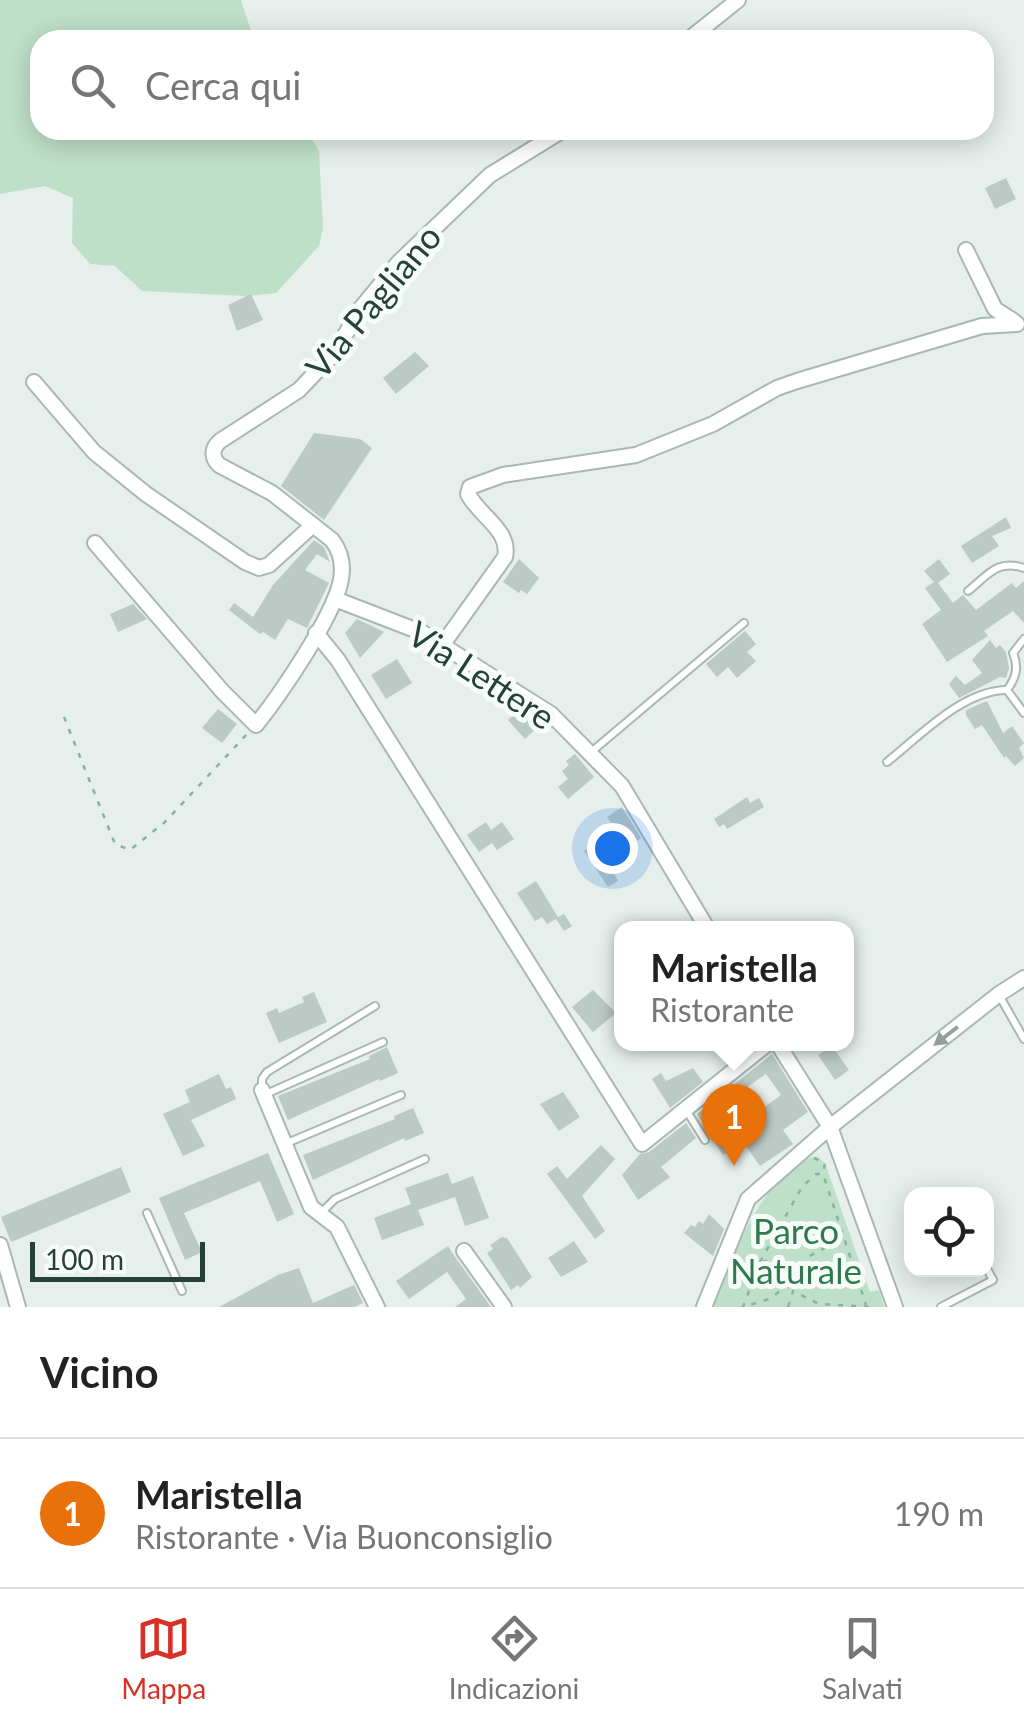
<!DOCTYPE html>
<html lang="it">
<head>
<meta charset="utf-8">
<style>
  :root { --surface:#fff; --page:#f6f6f6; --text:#222; --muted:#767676; --line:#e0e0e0; --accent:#d93025 }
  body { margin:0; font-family:Lato,sans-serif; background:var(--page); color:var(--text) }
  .controls { position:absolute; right:30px; bottom:30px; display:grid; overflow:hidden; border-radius:20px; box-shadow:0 5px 25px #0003 }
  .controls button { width:90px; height:90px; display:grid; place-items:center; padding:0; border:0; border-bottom:2px solid var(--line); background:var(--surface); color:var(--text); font:50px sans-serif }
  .scale { position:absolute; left:30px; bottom:25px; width:175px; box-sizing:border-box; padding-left:10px; border:5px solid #24423a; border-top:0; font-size:28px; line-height:35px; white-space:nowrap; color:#24423a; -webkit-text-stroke:8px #f7fbf9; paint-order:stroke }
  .you { position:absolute; left:612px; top:848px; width:35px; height:35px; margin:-25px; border:8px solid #fff; border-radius:50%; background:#1a73e8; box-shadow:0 0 0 15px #1a73e833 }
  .badge { display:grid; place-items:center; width:65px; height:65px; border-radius:50%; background:var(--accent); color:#fff; font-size:32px; font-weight:700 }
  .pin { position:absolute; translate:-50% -82px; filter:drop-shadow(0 2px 5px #0008) }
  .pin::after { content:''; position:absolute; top:52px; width:35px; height:30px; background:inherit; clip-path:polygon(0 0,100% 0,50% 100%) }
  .popup { position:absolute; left:614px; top:921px; width:240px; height:130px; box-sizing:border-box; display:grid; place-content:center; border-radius:20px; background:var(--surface); filter:drop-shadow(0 2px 8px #0005); font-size:32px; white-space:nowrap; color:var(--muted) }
  .popup b { font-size:38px; color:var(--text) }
  .popup::after { content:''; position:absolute; left:50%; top:100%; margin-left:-20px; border:20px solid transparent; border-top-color:var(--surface) }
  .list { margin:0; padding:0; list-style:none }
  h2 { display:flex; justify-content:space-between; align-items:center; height:130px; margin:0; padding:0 40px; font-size:42px }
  h2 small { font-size:32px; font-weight:400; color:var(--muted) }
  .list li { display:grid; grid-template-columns:65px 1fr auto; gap:30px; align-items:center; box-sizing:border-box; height:150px; padding:0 40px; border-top:2px solid var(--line) }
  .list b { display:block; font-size:38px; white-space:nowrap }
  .list p { margin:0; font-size:32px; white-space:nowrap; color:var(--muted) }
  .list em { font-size:32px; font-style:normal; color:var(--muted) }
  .icon { flex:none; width:55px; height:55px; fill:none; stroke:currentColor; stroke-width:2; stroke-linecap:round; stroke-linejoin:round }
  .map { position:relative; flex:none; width:1024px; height:1307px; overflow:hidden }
  .search { position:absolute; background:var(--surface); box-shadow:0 5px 25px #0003; left:30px; right:30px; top:30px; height:110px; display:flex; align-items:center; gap:25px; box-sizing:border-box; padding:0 35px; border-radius:30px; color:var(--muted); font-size:38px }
  .sheet { height:280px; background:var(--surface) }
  nav { display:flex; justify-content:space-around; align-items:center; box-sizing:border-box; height:140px; border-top:2px solid var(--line); background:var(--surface); font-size:28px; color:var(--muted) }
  nav a { display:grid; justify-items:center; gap:5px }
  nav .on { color:var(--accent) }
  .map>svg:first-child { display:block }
  .green { fill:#bfe0c8 }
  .building { fill:#bbcac4; fill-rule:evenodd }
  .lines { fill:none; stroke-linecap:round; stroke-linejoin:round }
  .service-casing { stroke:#a8b8b2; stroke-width:10 }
  .minor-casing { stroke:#a8b8b2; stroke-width:18 }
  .path { stroke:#86b3a5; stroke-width:2.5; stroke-dasharray:5 8; stroke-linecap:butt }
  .service { stroke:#fff; stroke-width:6 }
  .minor { stroke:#fff; stroke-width:14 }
  .oneway { fill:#92a09c }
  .labels { text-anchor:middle; stroke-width:10; stroke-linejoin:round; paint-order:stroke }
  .street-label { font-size:35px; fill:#24423a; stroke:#f7fbf9 }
  .park-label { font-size:35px; fill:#2d7a4b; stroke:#f7fbf9 }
</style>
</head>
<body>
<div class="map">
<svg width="1024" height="1307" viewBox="0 0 1024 1307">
  <rect width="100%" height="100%" fill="#e6efeb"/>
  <g class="green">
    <path d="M0,0h241l13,40h-214v90h267l12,21 4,77 -4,18 -43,47 -29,3 -105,-5 -27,-25 -25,-2 -18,-21 1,-45 -28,-12 -45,8z"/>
    <path d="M816,1156l9,7 45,129 9,-2 5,17h-174c21,-45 53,-137 106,-151z"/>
  </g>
  <g class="building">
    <path d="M1006,178l10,21 -21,10 -10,-21z"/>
    <path d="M251,294l12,26 -26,11 -9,-26z"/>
    <path d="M415,352l14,14 -33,28 -13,-16z"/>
    <path d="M314,433l46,6 12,9 -48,72 -43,-34z"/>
    <path d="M1006,517l5,11 -19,8 7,10 -27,17 -11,-17z"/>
    <path d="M314,540l10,7 6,15 -13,-8 -12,16 24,13 -22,45 -19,-9 -13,21 -12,-8 -3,2 -31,-24 5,-7 19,14 20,-32z"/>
    <path d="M519,559l20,19 -12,16 -6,-4 -2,3 -16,-11z"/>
    <path d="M939,559l11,15 -12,9 15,20 10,-8 13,15 36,-27 4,5 8,-7v42l-11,-12 -29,20 4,5 -41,26 -25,-38 19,-14 -16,-22 9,-6 -10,-11z"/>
    <path d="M133,604l14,15 -29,13 -8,-18z"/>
    <path d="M357,619l27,13 -24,26 -15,-25z"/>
    <path d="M745,631l11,13 -9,8 9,9 -19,17 -9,-11 -11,10 -11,-13z"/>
    <path d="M990,640l6,8 4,-3 6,7 3,16 -3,10 -6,-1 -41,21 -10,-14 7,-8 9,9 17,-12 -10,-13z"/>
    <path d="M397,659l15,24 -26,16 -15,-24z"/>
    <path d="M987,701l16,32 9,-7 12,17 -5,5 5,10 -9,8 -9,-10 -2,2 -22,-33 -7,4 -9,-14v-5z"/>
    <path d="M521,708l22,14 -18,17 -17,-19z"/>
    <path d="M218,709l19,15 -15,19 -20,-15z"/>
    <path d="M575,754l19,23 -26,22 -10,-12 10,-8 -6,-8 7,-6 -3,-4z"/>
    <path d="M747,797l3,6 9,-5 5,9 -37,22 -3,-5 -5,3 -5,-8z"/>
    <path d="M622,807l19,31 -33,24 10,19 -10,6 -24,-36 32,-21 -9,-13z"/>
    <path d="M486,822l5,8 11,-8 12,17 -17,11 -5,-7 -13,9 -12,-17z"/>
    <path d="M536,881l22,36 6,-3 8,12 -8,5 -8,-12 -9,5 -5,-7 -7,4 -18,-28z"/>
    <path d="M593,990l23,23 -23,19 -21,-25z"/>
    <path d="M314,992l13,30 -48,21 -13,-30 11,-5 2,5 25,-11 -2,-5z"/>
    <path d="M832,1046l17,24 -14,10 -17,-25z"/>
    <path d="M387,1047l11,26 -18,8 -1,-2 -91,41 -10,-24 92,-37 -1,-3z"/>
    <path d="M772,1054l36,58 -25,18 10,14 -33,22 -17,-24 -20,13 -26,-41zM766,1074l15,21 -23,17 -15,-22z"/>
    <path d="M693,1068l10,14 -33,26 -18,-29 9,-6 5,8z"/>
    <path d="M219,1074l7,15 5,-2 5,12 -45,21 14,26 -22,10 -20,-42 27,-12 -5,-12z"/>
    <path d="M563,1092l17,25 -21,14 -19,-27z"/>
    <path d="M413,1108l11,25 -19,8 -1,-3 -91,42 -10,-25 92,-36 -1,-3z"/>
    <path d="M686,1123l10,15 -35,29 9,10 -32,23 -16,-25 18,-21 9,-2z"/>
    <path d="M601,1145l14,14 -33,37 23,35 -10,8 -48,-65 10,-8 10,13z"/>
    <path d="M268,1153l26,61 -17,8 -17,-41 -76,32 18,39 -17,8 -26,-62z"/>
    <path d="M121,1167l10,25 -120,50 -10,-25z"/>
    <path d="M448,1173l4,11 21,-8 16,42 -24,8 -10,-29 -37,13 6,15 -42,15 -8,-22 37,-14 -6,-16z"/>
    <path d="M709,1214l15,15 -11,27 -29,-23 7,-8 4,2 4,-6 4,3z"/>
    <path d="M502,1237l5,1 25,39 -12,11 -2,-3 -7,5 -24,-37 6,-4 -3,-4z"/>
    <path d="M574,1241l14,21 -27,15 -13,-19z"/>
    <path d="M448,1246l7,11 36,50h-36l11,-8 -19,-27 -38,27 -13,-18z"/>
    <path d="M299,1268l14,35 41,-18 9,18 -9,4h-135l59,-32z"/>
  </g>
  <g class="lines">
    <defs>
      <g id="service">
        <path d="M968,591c20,-16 29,-32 56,-23"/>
        <path d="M1024,639l-11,14c6,14 3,25 -6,37l17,23"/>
        <path d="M590,753l154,-130"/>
        <path d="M887,762c33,-26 76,-72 120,-72"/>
        <path d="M999,995l25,44"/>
        <path d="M262,1088v-9l5,-7 108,-66"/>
        <path d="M266,1094l117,-52"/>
        <path d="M686,1110l19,30"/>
        <path d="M287,1143l114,-48"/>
        <path d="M147,1213l35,78"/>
        <path d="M321,1213l14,-14 90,-40"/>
        <path d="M941,1307l52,-27 -7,-13"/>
      </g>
      <g id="minor">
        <path d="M688,40l50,-40"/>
        <path d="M966,250l29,59 20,13"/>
        <path d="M34,382l60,70 52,42 99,68 14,6 10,-3 44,-40"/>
        <path d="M95,543l127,148 34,34c24,-30 75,-105 84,-141 4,-16 2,-31 -8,-44l-60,-47 -53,-28c-8,-8 -7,-17 1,-24l79,-51 36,-38 26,-44 38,-46 91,-87 73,-45"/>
        <path d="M335,599l88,34 128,81 71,72 85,142"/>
        <path d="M316,633l22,27 304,484 125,-100"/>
        <path d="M443,644l62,-87c6,-27 -26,-41 -37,-63l2,-7 33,-12 133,-20 77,-31 64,-36 20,-7 185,-55 35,-2"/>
        <path d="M778,1044l52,83 65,180"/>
        <path d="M262,1090l49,117 26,20 40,80"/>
        <path d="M0,1245l18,62"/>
        <path d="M464,1251l40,56"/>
        <path d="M704,1307l44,-108 82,-72 169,-133 25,-16"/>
      </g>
    </defs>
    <use href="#service" class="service-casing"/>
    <use href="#minor" class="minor-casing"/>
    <g class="path">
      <path d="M64,717l51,127 15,6 35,-28 82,-88"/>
      <path d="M814,1158l11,5 -2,10"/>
      <path d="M766,1261l17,20v8l-14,10 -26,8 17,-45z"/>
      <path d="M760,1262l42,-75 14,-13h7l43,131"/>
      <path d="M788,1288l20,-31 35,-19"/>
      <path d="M788,1307l5,-16 26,13 56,3"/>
    </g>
    <use href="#service" class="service"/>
    <use href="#minor" class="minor"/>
  </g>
  <defs><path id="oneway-solid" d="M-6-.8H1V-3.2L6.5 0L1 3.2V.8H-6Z" transform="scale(2.5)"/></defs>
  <use class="oneway" href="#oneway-solid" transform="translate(946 1036) rotate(142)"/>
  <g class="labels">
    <g class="street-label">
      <text transform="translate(374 302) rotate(-50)" y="12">Via Pagliano</text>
      <text transform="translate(481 676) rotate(33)" y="12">Via Lettere</text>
    </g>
    <g class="park-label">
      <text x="796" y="1244">Parco<tspan x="796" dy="40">Naturale</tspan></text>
    </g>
  </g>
</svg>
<div class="controls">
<button><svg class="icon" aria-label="locate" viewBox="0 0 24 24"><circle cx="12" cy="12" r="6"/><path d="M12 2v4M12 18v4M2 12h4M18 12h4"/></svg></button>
</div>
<div class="scale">100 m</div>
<div class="you"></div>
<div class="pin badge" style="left:734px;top:1166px;background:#e8710a">1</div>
<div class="popup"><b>Maristella</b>Ristorante</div>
<div class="search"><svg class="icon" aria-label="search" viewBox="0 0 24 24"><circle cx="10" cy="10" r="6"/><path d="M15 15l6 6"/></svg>Cerca qui</div>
</div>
<section class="sheet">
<h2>Vicino<small></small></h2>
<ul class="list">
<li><span class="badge" style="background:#e8710a">1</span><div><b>Maristella</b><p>Ristorante · Via Buonconsiglio</p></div><em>190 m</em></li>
</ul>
</section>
<nav>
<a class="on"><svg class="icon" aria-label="map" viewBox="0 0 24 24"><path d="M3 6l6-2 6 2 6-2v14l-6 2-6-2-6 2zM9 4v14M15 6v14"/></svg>Mappa</a>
<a><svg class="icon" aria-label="directions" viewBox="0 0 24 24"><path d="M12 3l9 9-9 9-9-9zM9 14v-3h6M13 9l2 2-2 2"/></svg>Indicazioni</a>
<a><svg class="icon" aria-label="saved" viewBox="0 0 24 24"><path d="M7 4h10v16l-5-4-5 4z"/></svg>Salvati</a>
</nav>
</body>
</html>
